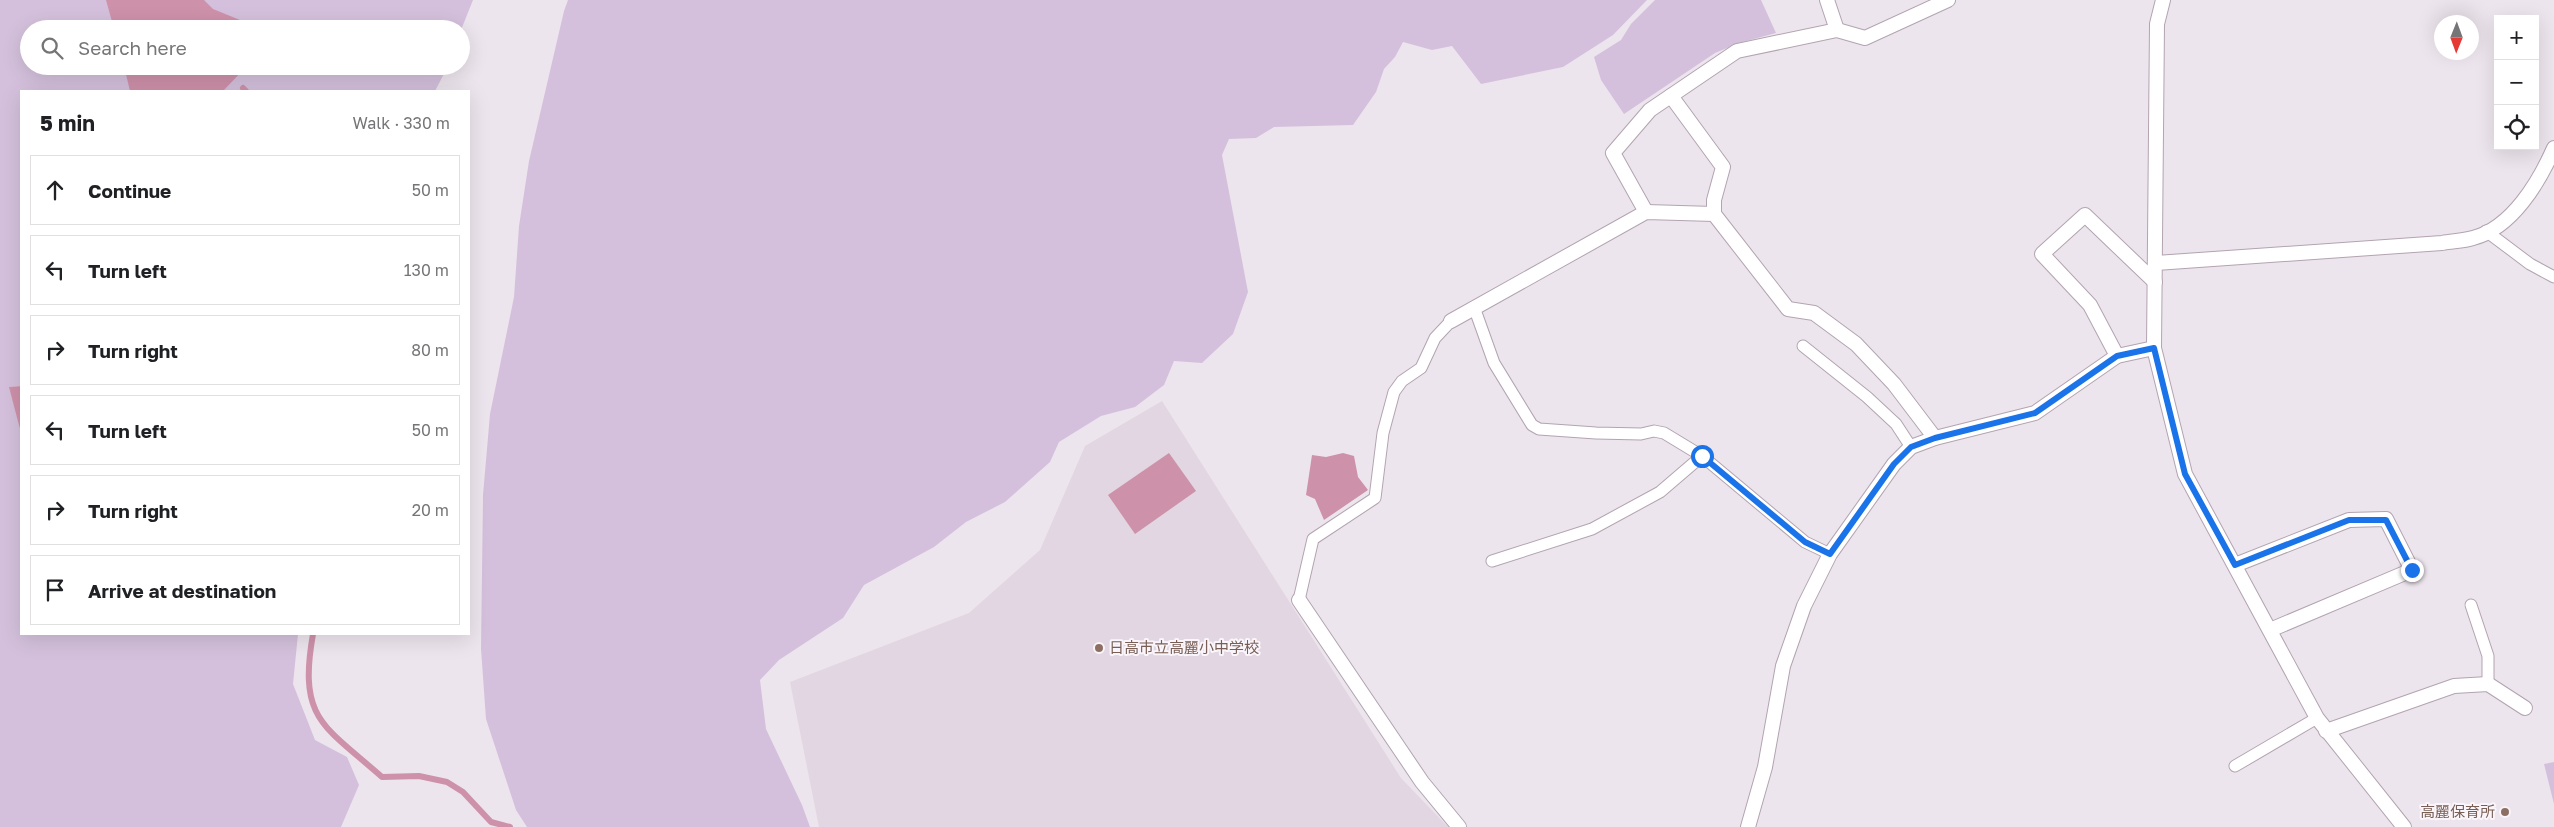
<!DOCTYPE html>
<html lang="en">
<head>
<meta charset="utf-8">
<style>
  :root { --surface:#fff; --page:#f2f2f2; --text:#202124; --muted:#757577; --line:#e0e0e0 }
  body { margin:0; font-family:"Golos Text","Noto Sans JP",sans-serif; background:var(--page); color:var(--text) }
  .controls { position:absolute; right:15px; top:15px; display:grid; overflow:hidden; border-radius:0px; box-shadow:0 5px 20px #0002 }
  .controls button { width:45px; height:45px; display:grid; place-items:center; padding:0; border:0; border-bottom:1px solid var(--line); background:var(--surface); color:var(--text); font:25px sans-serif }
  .compass { position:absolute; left:2434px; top:15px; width:45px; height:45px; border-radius:50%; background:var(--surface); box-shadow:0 5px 20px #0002; rotate:181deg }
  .stop { position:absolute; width:15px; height:15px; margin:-11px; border:4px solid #1a73e8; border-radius:50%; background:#fff }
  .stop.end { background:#1a73e8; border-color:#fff; box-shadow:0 1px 5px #0008 }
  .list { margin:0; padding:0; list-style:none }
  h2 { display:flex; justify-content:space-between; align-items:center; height:65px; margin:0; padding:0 20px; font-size:21px }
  h2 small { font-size:16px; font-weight:400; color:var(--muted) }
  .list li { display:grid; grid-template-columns:32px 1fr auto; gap:15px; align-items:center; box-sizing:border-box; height:70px; margin:0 10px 10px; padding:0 10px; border:1px solid var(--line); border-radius:0px }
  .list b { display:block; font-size:19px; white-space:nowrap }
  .list em { font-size:16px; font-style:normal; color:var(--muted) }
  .icon { flex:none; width:28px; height:28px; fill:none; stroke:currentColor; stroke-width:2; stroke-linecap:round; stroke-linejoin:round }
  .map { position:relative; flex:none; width:2554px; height:827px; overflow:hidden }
  .search { position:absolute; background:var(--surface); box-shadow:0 5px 20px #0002; left:20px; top:20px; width:450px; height:55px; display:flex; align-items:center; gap:12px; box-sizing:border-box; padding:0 18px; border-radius:28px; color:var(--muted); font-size:19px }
  .panel { position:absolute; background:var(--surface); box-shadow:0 5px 20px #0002; left:20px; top:90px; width:450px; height:545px; border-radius:0px }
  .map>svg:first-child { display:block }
  .built { fill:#e1d6e1 }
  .green { fill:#d4c0dc }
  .water { fill:#ce91aa }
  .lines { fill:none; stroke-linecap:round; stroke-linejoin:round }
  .stream { stroke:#ce91aa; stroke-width:6 }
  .service-casing { stroke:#b2a4b0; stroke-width:13 }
  .minor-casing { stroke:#b2a4b0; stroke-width:16 }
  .tertiary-casing { stroke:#b2a4b0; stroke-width:16 }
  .service { stroke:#fff; stroke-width:11 }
  .minor { stroke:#fff; stroke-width:14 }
  .tertiary { stroke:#fff; stroke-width:14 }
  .route { stroke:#1a73e8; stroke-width:6 }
  .education-dot { fill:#8d6e63; stroke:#f9f5fa; stroke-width:2 }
  .labels { text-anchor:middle; stroke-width:4; stroke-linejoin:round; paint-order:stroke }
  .education-label { font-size:15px; fill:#785e54; stroke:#f9f5fa; text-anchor:start }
</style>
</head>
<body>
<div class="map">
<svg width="2554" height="827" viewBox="0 0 2554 827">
  <rect width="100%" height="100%" fill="#ede5ed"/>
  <path class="built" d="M1162,401l239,377 47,49h-629l-29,-145 179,-69 71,-63 45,-104z"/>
  <g class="green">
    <path d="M0,0h473l-12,30 -432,-1v37h419l-13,25h-414v295l-11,1 11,46v201h277l-5,50 22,56 32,17 12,28 -18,42h-341z"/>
    <path d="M568,0h1079l-34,35 -50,32 -82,17 -29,-38 -20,4 -29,-8 -8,15 -11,12 -8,23 -23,33 -79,2 -18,11 -27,1 -7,16 26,137 -15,42 -31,29 -28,-2 -10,24 -29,22 -34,9 -42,26 -9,20 -45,40 -39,20 -32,25 -70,38 -21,33 -64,42 -19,20 6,49 36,76 8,22h-283l-11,-17 -30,-91 -5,-70 2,-154 7,-81 24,-117 5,-71 10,-65 35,-150z"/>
    <path d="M1655,0h106l15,33 -37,10 -24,10 -91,61 -23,-34 -7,-23 27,-17 10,-16z"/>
    <path d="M2554,762v42l-10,-40z"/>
  </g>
  <g class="water">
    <path d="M106,0h98l9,9 49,20h-148z"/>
    <path d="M124,66h123l-24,25h-93z"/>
    <path d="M21,386v47l-12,-46z"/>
    <path d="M1169,453l27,38 -61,43 -27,-39z"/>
    <path d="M1343,453l11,3 4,21 10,13 -44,30 -9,-21 -9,-4 6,-40 14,2z"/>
  </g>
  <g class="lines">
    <g class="stream">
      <path d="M243,88l3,3"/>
      <path d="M313,634c-15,85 10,91 69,143l37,-1 28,6 16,10 28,30 19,5"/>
    </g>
    <defs>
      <g id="service">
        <path d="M2486,231l44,33 24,13"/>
        <path d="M1474,307l20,56 38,62 7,4 57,4 45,1 13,-3 10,2 38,23 103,86 25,12"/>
        <path d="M1803,346l64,51 29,27 15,23"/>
        <path d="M1492,561l100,-32 68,-37 42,-36"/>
        <path d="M1299,600l14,-61 62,-41 8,-65 11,-41 8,-11 19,-13 14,-30 16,-17"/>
        <path d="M2471,605l17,51v28"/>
        <path d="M2235,766l82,-48"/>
      </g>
      <g id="minor">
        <path d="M1827,0l10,30"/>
        <path d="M2163,0l-6,24 -3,324 31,126 132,244 87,109"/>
        <path d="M1671,96l52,71 -9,33v14"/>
        <path d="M1646,212l-33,-59 37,-43 87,-59 100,-21 28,8 83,-38"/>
        <path d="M2156,263l286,-20c11,-2 21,-2 31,-5 39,-10 66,-56 81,-90"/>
        <path d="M1451,321l195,-109 68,2 74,95 26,4 42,31 38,40 41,54"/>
        <path d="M2117,356l-27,-51 -48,-51 43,-39 70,67"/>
        <path d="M2235,565l114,-45 37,-1 26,51 -142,60"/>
        <path d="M1299,600l123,182 37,45"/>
        <path d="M2326,731l128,-45 34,-2 37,24"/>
      </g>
      <path id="tertiary" d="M1748,827l17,-60 18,-101 21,-60 26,-52 64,-90 17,-17 24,-9 100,-25 82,-57 37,-8"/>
    </defs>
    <use href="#service" class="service-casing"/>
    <use href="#minor" class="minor-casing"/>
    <use href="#tertiary" class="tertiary-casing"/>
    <use href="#service" class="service"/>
    <use href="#minor" class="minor"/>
    <use href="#tertiary" class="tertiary"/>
  </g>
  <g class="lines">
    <path class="route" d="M1702,456l103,86 25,12 64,-90 17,-17 24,-9 100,-25 82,-57 37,-8 31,126 50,91 114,-45h37l26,50"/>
  </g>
  <g class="education-dot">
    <circle cx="1099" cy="648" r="5"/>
    <circle cx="2505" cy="812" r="5"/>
  </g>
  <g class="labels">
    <g class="education-label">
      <text x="1109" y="653">日高市立高麗小中学校</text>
      <text x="2495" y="817" text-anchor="end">高麗保育所</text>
    </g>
  </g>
</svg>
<div class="controls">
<button>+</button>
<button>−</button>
<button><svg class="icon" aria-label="locate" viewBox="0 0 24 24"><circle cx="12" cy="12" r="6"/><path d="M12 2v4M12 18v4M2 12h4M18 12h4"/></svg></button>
</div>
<svg class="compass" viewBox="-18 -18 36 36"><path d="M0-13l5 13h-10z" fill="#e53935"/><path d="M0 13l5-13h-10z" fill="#757577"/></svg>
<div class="stop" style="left:1702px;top:456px"></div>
<div class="stop end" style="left:2412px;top:570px"></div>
<div class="search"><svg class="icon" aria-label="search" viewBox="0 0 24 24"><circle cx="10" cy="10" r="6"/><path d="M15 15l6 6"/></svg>Search here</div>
<section class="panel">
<h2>5 min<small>Walk · 330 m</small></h2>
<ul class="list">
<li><svg class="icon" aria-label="ahead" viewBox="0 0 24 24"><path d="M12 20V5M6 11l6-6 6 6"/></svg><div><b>Continue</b></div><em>50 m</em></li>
<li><svg class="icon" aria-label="left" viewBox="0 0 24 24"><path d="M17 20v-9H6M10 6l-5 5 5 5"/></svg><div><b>Turn left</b></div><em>130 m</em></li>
<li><svg class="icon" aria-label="right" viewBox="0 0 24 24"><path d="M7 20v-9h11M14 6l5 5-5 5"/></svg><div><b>Turn right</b></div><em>80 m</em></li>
<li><svg class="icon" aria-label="left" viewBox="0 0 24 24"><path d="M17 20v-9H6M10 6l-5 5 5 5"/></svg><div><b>Turn left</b></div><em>50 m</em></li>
<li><svg class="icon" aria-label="right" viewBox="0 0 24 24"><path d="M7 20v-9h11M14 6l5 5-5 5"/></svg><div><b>Turn right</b></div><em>20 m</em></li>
<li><svg class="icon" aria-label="arrive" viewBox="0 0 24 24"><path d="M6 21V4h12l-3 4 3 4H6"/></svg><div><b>Arrive at destination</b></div></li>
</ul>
</section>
</div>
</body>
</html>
